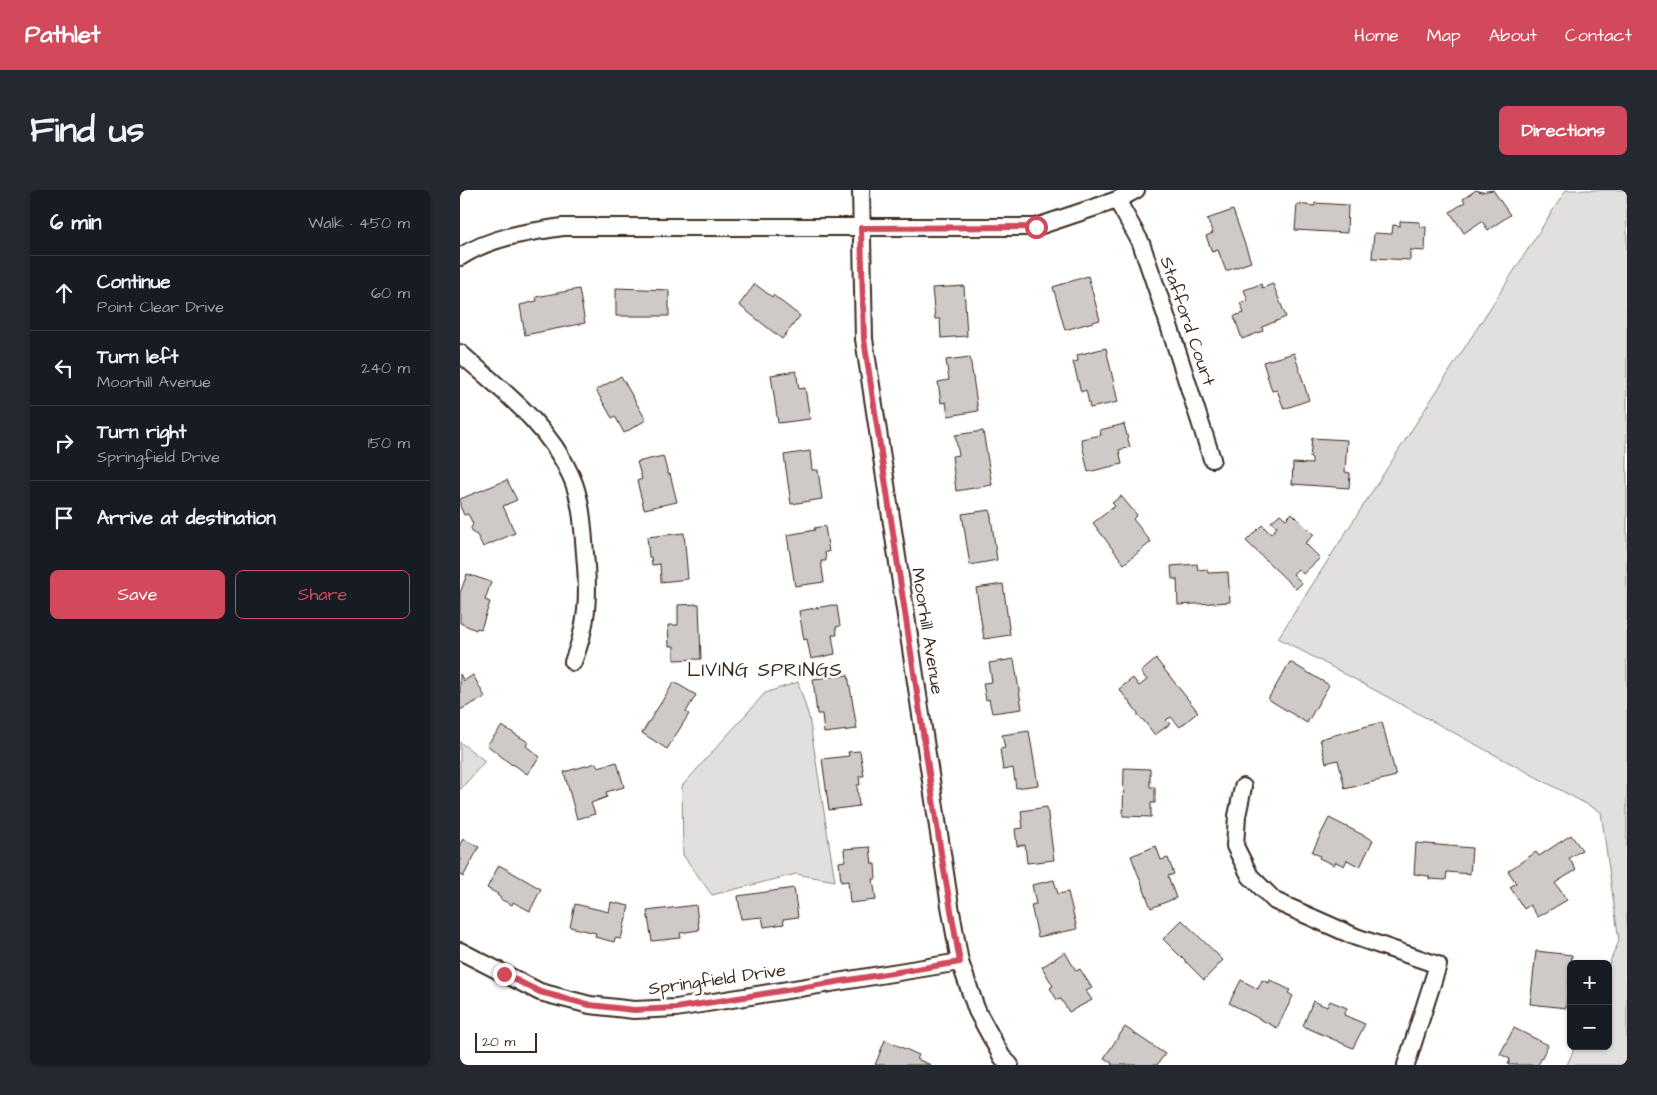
<!DOCTYPE html>
<html lang="en">
<head>
<meta charset="utf-8">
<style>
  :root { --surface:#171b24; --page:#242831; --text:#f1f3f6; --muted:#9ea1a6; --line:#363941; --accent:#d1495b }
  body { margin:0; font-family:"Architects Daughter",sans-serif; background:var(--page); color:var(--text) }
  .controls { position:absolute; right:15px; bottom:15px; display:grid; overflow:hidden; border-radius:8px; box-shadow:0 1px 4px #0004 }
  .controls button { width:45px; height:45px; display:grid; place-items:center; padding:0; border:0; border-bottom:1px solid var(--line); background:var(--surface); color:var(--text); font:25px sans-serif }
  .scale { position:absolute; left:15px; bottom:12px; width:62px; box-sizing:border-box; padding-left:5px; border:2px solid #3b2a1e; border-top:0; font-size:14px; line-height:18px; white-space:nowrap; color:#3b2a1e; -webkit-text-stroke:4px #fff; paint-order:stroke }
  .stop { position:absolute; width:15px; height:15px; margin:-11px; border:4px solid #d1495b; border-radius:50%; background:#fff }
  .stop.end { background:#d1495b; border-color:#fff; box-shadow:0 1px 5px #0008 }
  .list { margin:0; padding:0; list-style:none }
  h2 { display:flex; justify-content:space-between; align-items:center; height:65px; margin:0; padding:0 20px; font-size:21px }
  h2 small { font-size:16px; font-weight:400; color:var(--muted) }
  .list li { display:grid; grid-template-columns:32px 1fr auto; gap:15px; align-items:center; box-sizing:border-box; height:75px; padding:0 20px; border-top:1px solid var(--line) }
  .list b { display:block; font-size:19px; white-space:nowrap }
  .list p { margin:0; font-size:16px; white-space:nowrap; color:var(--muted) }
  .list em { font-size:16px; font-style:normal; color:var(--muted) }
  .actions { display:flex; gap:10px; padding:15px 20px }
  .actions a { flex:1; padding:11px 0; border:1px solid var(--accent); border-radius:8px; text-align:center; font-size:18px; color:var(--accent) }
  .actions .main { background:var(--accent); color:#fff }
  .icon { flex:none; width:28px; height:28px; fill:none; stroke:currentColor; stroke-width:2; stroke-linecap:round; stroke-linejoin:round }
  .map { position:relative; flex:none; width:1167px; height:875px; overflow:hidden; border-radius:8px }
  header { display:flex; align-items:center; gap:30px; box-sizing:border-box; height:70px; padding:0 25px; background:var(--accent); color:#fff }
  header strong { font-size:24px }
  nav { display:flex; gap:28px; margin-inline-start:auto; font-size:18px }
  .intro { display:flex; align-items:center; justify-content:space-between; box-sizing:border-box; height:120px; padding:0 30px }
  h1 { margin:0; font-size:35px }
  .button { padding:12px 22px; border-radius:8px; background:var(--accent); color:#fff; font-size:18px; font-weight:700 }
  main { display:flex; gap:30px; padding:0 30px }
  aside { flex:1; background:var(--surface); border-radius:8px; box-shadow:0 1px 4px #0004 }
  .map>svg:first-child { display:block }
  .green { fill:#e2e0de; stroke:#8e857e }
  .building { fill:#cfcac7; stroke:#3b2a1e }
  .lines { fill:none; stroke-linecap:round; stroke-linejoin:round }
  .street-casing { stroke:#3b2a1e; stroke-width:20 }
  .street { stroke:#fff; stroke-width:16 }
  .route { stroke:#d1495b; stroke-width:6 }
  .labels { text-anchor:middle; stroke-width:5; stroke-linejoin:round; paint-order:stroke }
  .street-label { font-size:18px; fill:#3b2a1e; stroke:#fff }
  .neighbourhood-label { font-size:19px; letter-spacing:1px; fill:#3b2a1e; stroke:#fff }
</style>
</head>
<body>
<header>
<strong>Pathlet</strong>
<nav><a>Home</a><a>Map</a><a>About</a><a>Contact</a></nav>
</header>
<div class="intro"><h1>Find us</h1><a class="button">Directions</a></div>
<main>
<aside>
<h2>6 min<small>Walk · 450 m</small></h2>
<ul class="list">
<li><svg class="icon" aria-label="ahead" viewBox="0 0 24 24"><path d="M12 20V5M6 11l6-6 6 6"/></svg><div><b>Continue</b><p>Point Clear Drive</p></div><em>60 m</em></li>
<li><svg class="icon" aria-label="left" viewBox="0 0 24 24"><path d="M17 20v-9H6M10 6l-5 5 5 5"/></svg><div><b>Turn left</b><p>Moorhill Avenue</p></div><em>240 m</em></li>
<li><svg class="icon" aria-label="right" viewBox="0 0 24 24"><path d="M7 20v-9h11M14 6l5 5-5 5"/></svg><div><b>Turn right</b><p>Springfield Drive</p></div><em>150 m</em></li>
<li><svg class="icon" aria-label="arrive" viewBox="0 0 24 24"><path d="M6 21V4h12l-3 4 3 4H6"/></svg><div><b>Arrive at destination</b></div></li>
</ul>
<div class="actions"><a class="main">Save</a><a>Share</a></div>
</aside>
<div class="map">
<svg width="1167" height="875" viewBox="0 0 1167 875">
  <rect width="100%" height="100%" fill="#fff"/>
  <filter id="ink" filterUnits="userSpaceOnUse"><feTurbulence type="fractalNoise" baseFrequency=".02" numOctaves="2"/><feDisplacementMap in="SourceGraphic" scale="10" xChannelSelector="R" yChannelSelector="G"/><feConvolveMatrix kernelMatrix="1 2 1 2 8 2 1 2 1" color-interpolation-filters="sRGB"/></filter>
  <g filter="url(#ink)">
    <g class="green">
      <path d="M1106,0h61v875h-60l8,-19h33v-80l11,-25 -18,-129 -323,-174z"/>
      <path d="M338,492l11,35 26,164 -39,-7 -84,21 -29,-40 -1,-69 83,-93z"/>
      <path d="M0,552l25,19 -25,29z"/>
    </g>
    <g class="building">
      <path d="M1016,0l5,2 12,-2 17,25 -22,15 -6,-9 -18,12 -14,-21 15,-10 -2,-3z"/>
      <path d="M855,13l33,2 -1,28 -52,-3 2,-26 18,2z"/>
      <path d="M773,20l18,52 -25,9 -8,-21 -6,2 -6,-16 7,-3 -6,-14z"/>
      <path d="M940,31l20,1v5h6l-1,24 -15,-1v10l-38,-2 2,-25 18,1 1,-9 7,1z"/>
      <path d="M628,86l12,44 -35,10 -12,-43z"/>
      <path d="M295,94l17,13 1,-2 27,21 -18,23 -43,-34z"/>
      <path d="M801,94l1,4 11,-4 13,33 -24,10 1,4 -21,8 -8,-23 10,-3 -4,-10 8,-2 -4,-11z"/>
      <path d="M504,96l3,50 -26,2 -1,-19h-5l-3,-31z"/>
      <path d="M156,98l53,2v26h-53z"/>
      <path d="M119,99l6,34 -60,12 -5,-30 17,-4 -1,-4z"/>
      <path d="M646,158l12,54 -28,6 -4,-18 -5,2 -8,-30 5,-1 -1,-6z"/>
      <path d="M834,163l15,47 -25,9 -7,-19 -5,1 -9,-29z"/>
      <path d="M510,167l8,54 -30,5 -2,-14 -5,1 -3,-21 11,-2 -3,-20z"/>
      <path d="M336,181l3,18 6,-1 5,31 -32,4 -7,-48z"/>
      <path d="M161,186l25,44 -22,13 -9,-17 -3,2 -16,-28z"/>
      <path d="M664,234l6,23 -11,3 3,14 -34,8 -7,-33 20,-4 -1,-5z"/>
      <path d="M523,241l9,54 -36,6 -4,-35 7,-1 -4,-20z"/>
      <path d="M852,248l35,2 -2,32 5,1 -1,15 -57,-4 1,-21 19,1v-6h-2z"/>
      <path d="M350,261l2,19h6l4,29 -31,5 -7,-49z"/>
      <path d="M203,266l5,18h2l7,28 -33,7 -7,-28 5,-2 -5,-17z"/>
      <path d="M47,290l10,20 -14,6 12,27 -32,14 -6,-12 -4,-2 -2,-5 2,-4 -5,-10 -4,1 -4,-9v-7z"/>
      <path d="M661,306l16,19 -4,4 18,23 -27,22 -31,-41 22,-17 -3,-3z"/>
      <path d="M530,320l7,50 -27,5 -8,-51z"/>
      <path d="M832,323l22,22 -9,8 15,15 -17,16 -5,-5 -5,5 9,9 -6,6 -50,-48 16,-16 9,9 6,-7 -6,-5 9,-8 6,5z"/>
      <path d="M365,336l4,26h-4l1,9h-5l3,21 -29,4 -8,-51 28,-5 -1,-2z"/>
      <path d="M224,343l4,46 -27,3 -1,-18 -8,1 -1,-8h-2l-2,-20z"/>
      <path d="M737,374l1,6 9,-1 1,4 20,-1 2,30 -52,3 -1,-26h-5l-1,-13z"/>
      <path d="M7,384l24,8 -6,18 5,2 -9,27 -4,-1 -1,2 -16,-7v-30z"/>
      <path d="M543,394l7,51 -26,4 -8,-51z"/>
      <path d="M239,414l2,55 -27,1v-14h-5l-1,-21h10v-20z"/>
      <path d="M372,415l5,1 3,20 -4,1 1,8h-5l3,19 -24,5 -4,-20 -3,1 -5,-29z"/>
      <path d="M554,469l8,50 -30,4 -3,-14 -3,1 -3,-17 9,-1 -3,-19z"/>
      <path d="M696,469l42,53 -18,15 -9,-10 -5,3 4,4 -15,11 -11,-14 -6,-5v-3l-19,-24 14,-11 6,8 8,-6 -6,-8z"/>
      <path d="M830,472l39,23 -22,38 -39,-24z"/>
      <path d="M0,484l4,7 9,-6 12,22 -25,13z"/>
      <path d="M388,485l9,54 -33,4 -2,-19h-5l-4,-35z"/>
      <path d="M214,492l22,13 -10,17 3,2 -22,35 -25,-16z"/>
      <path d="M922,532l14,54 -51,13 -7,-29 -12,3 -6,-24z"/>
      <path d="M42,536l26,16 -2,4 14,11 -13,17 -14,-10 -1,1 -25,-20z"/>
      <path d="M569,541l9,54 -22,3 -3,-20 -10,2 -3,-21 5,-1 -3,-13z"/>
      <path d="M400,561l4,25h-5l1,9h-3l2,21 -30,4 -7,-51 27,-3 -1,-4z"/>
      <path d="M157,572l7,25 -18,5 1,5 -16,6 4,11 -18,5 -13,-47 32,-9 2,4z"/>
      <path d="M664,578l26,1v18h5v16h-4v14l-28,-1z"/>
      <path d="M587,617l7,53 -27,3 -2,-18 -8,1 -2,-17 8,-1 -2,-17z"/>
      <path d="M869,628l44,22 -13,27 -13,-7 -3,6 -8,-4 -2,3 -15,-7 1,-2 -8,-4z"/>
      <path d="M1111,645l11,15 -13,8 7,12 -21,13 12,17 -29,17 -8,-12 -6,4 -14,-22 6,-4 -8,-12 28,-19 3,4z"/>
      <path d="M3,649l16,8 -16,30 -3,-2v-31z"/>
      <path d="M956,653l56,5 -2,26 -23,-2 -1,8 -17,-1v-3l-15,-2z"/>
      <path d="M696,656l5,14 7,-2 6,16 -6,2 8,22 -25,10 -20,-52z"/>
      <path d="M410,657l2,17h3l1,15h-3l3,21 -26,3 -2,-22 -7,1 -2,-20 6,-1 -1,-12z"/>
      <path d="M39,675l42,24 -11,22 -17,-9 -1,3 -12,-6 1,-1 -4,-3 1,-1 -11,-6z"/>
      <path d="M594,690l4,14 10,-2 9,37 -39,8 -7,-32 5,-1 -4,-19z"/>
      <path d="M334,698l4,29 -15,2 1,5 -20,3 -2,-10 -21,2 -3,-23z"/>
      <path d="M151,712l18,4 -8,33 -6,-1 -1,4 -19,-5 1,-4 -26,-6 5,-23 34,8z"/>
      <path d="M236,715l3,25 -19,3 1,5 -29,3 -5,-30z"/>
      <path d="M722,730l41,40 -19,20 -41,-41z"/>
      <path d="M1076,761l36,4 -6,53 -36,-4z"/>
      <path d="M605,762l11,19 4,-2 12,19 -6,3 6,9 -23,12 -8,-13 -4,1 -7,-12 3,-2 -11,-19z"/>
      <path d="M781,790l17,9 4,-9 7,3 1,-3 20,10 -2,3 5,3 -16,32 -48,-25z"/>
      <path d="M853,811l14,6 3,-6 17,7 -3,7 21,9 -12,24 -50,-22z"/>
      <path d="M665,837l40,27 -8,11h-46l1,-2 -8,-5z"/>
      <path d="M1054,838l34,17 -10,20h-30l2,-6 -10,-5z"/>
      <path d="M425,850l34,15 -2,4 14,6h-56z"/>
    </g>
    <g class="lines">
      <defs>
        <g id="street">
          <path d="M401,0l3,149 86,567 10,56 17,49 25,46 8,8"/>
          <path d="M657,10l24,43 24,70 47,146"/>
          <path d="M0,67c31,-20 68,-25 103,-30h473l81,-27 19,-10"/>
          <path d="M0,163c40,36 89,72 111,123 11,24 12,52 14,78 4,41 3,70 -12,108"/>
          <path d="M783,597l-6,29 -2,30 15,30 25,25 81,36 82,28 -32,100"/>
          <path d="M0,761l80,41 19,5 31,8 44,5 42,-2 284,-46"/>
        </g>
      </defs>
      <use href="#street" class="street-casing"/>
      <use href="#street" class="street"/>
    </g>
  </g>
  <g class="lines" filter="url(#ink)">
    <path class="route" d="M44,784l36,18 50,13 44,5 42,-2 284,-46 -19,-109 -77,-514 -3,-111 175,-1"/>
  </g>
  <g class="labels">
    <g class="street-label">
      <text transform="translate(728 131) rotate(71)" y="6">Stafford Court</text>
      <text transform="translate(468 441) rotate(81)" y="6">Moorhill Avenue</text>
      <text transform="translate(257 789) rotate(-8)" y="6">Springfield Drive</text>
    </g>
    <g class="neighbourhood-label">
      <text x="305" y="486">LIVING SPRINGS</text>
    </g>
  </g>
</svg>
<div class="controls">
<button>+</button>
<button>−</button>
</div>
<div class="scale">20 m</div>
<div class="stop" style="left:576px;top:37px"></div>
<div class="stop end" style="left:44px;top:784px"></div>
</div>
</main>
</body>
</html>
